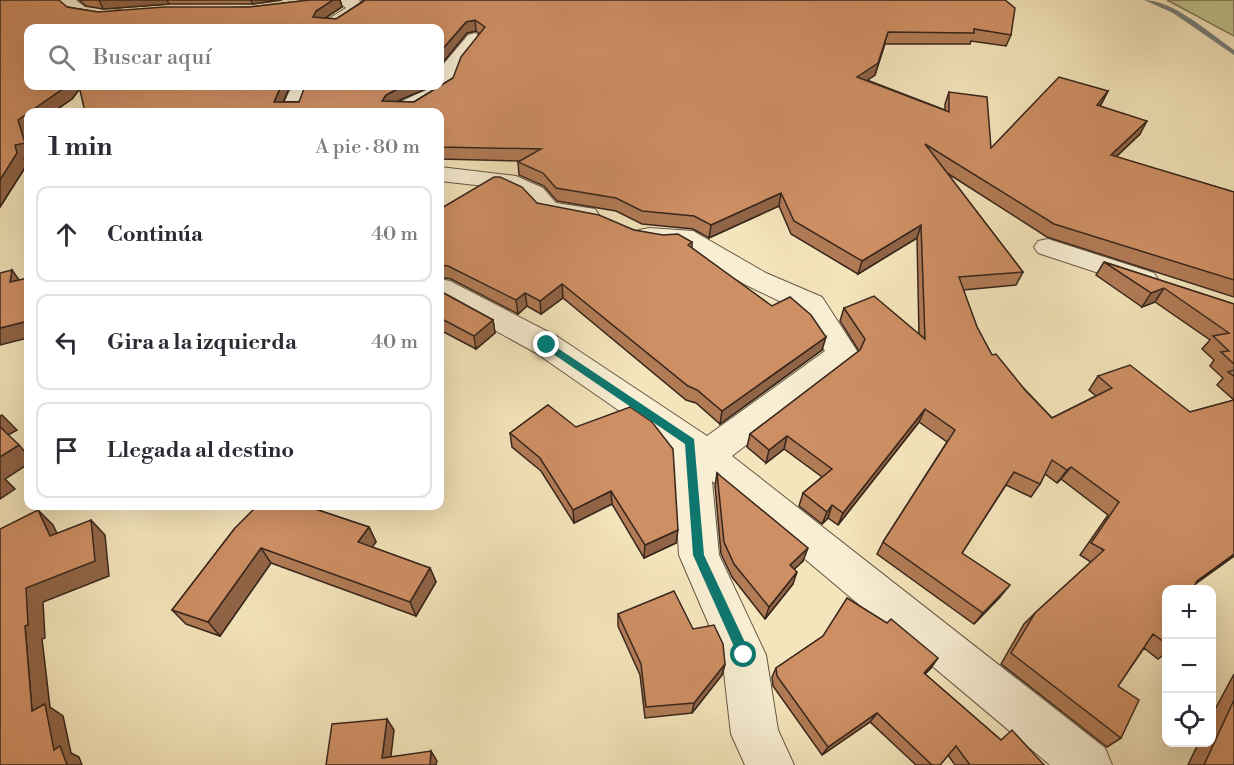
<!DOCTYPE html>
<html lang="es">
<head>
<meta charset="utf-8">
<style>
  :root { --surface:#fff; --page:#f7f7f7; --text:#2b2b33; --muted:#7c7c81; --line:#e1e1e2 }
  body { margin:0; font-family:"Libre Bodoni",serif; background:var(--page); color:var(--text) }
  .controls { position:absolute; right:18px; bottom:18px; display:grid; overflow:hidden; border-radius:12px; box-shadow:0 6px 24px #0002 }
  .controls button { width:54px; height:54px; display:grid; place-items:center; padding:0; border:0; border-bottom:2px solid var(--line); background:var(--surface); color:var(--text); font:30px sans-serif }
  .stop { position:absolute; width:18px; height:18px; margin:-14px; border:4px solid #0f766e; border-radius:50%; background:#fff }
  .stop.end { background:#0f766e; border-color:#fff; box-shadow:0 2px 6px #0008 }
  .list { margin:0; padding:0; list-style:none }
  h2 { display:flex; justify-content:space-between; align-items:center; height:78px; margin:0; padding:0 24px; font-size:26px }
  h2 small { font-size:20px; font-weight:400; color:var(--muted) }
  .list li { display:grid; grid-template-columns:39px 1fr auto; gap:18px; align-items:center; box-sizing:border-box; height:96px; margin:0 12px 12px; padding:0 12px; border:2px solid var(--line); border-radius:12px }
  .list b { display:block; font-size:22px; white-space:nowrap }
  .list em { font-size:20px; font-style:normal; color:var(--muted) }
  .icon { flex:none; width:33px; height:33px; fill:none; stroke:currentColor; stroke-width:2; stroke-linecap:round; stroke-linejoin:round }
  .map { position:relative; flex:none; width:1234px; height:765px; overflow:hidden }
  .search { position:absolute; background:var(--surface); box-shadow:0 6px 24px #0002; left:24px; top:24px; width:420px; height:66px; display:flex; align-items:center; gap:15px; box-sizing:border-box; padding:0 21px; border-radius:12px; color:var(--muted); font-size:22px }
  .panel { position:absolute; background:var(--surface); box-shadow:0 6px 24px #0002; left:24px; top:108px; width:420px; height:402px; border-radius:12px }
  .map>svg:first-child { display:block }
  .green { fill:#c0c38d; stroke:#7c7454; stroke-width:1.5 }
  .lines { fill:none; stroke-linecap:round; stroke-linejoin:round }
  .stream { fill:#76807b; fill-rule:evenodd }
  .minor-casing { stroke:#675644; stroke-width:2 }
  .minor { fill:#f8eed3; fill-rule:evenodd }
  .wall { fill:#b17b56; stroke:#38261c; stroke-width:1.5; fill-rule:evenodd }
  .shaded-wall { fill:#906446; stroke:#38261c; stroke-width:1.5 }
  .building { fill:#ce8f64; stroke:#38261c; stroke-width:1.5 }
  .route { fill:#0f766e }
</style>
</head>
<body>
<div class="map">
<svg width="1234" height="765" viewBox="0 0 1234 765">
  <rect width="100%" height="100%" fill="#f5e5bc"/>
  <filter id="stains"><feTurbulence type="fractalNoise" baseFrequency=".00333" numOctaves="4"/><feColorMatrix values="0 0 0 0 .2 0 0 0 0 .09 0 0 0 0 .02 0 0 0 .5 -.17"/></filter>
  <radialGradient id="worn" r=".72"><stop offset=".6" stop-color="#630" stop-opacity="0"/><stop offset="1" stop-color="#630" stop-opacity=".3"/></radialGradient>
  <path class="green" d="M1167,0h67v36z"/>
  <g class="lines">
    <path class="stream" d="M1144,0c29,0 67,34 90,50v5l-61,-42z"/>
    <defs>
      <g id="minor">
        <path d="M56,0h20l9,7 35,3 9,5 -9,5 -40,-3 -6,-1z"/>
        <path d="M335,0h24l6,10 -26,18h-21l2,-4 26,-16z"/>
        <path d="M475,33l9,6 -23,29 -7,20 -39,24h-28c4,-7 44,-26 53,-26l1,-19 27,-32z"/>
        <path d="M292,86h20l-10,26h-22z"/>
        <path d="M440,167l76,9 27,12 13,15 39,6 4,6 -4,6 -9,2 -47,-9 -14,-16 -23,-10 -62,-7z"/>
        <path d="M649,228l44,3 73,42 56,24 37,57 -5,8 -122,94 373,292 7,17h-62l-338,-284 7,74 47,100 12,75 16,35h-49l-14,-31 -9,-79 -43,-100 -6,-107 -137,-95 -96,-53v-21l10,2 108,56 149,99 118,-85 -25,-40 -54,-26 -69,-40 -38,-3 -3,-6 3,-6z"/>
        <path d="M1048,239l106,34 4,6 -4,6 -10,3 -106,-35 -4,-6 4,-6z"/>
      </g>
    </defs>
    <use href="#minor" class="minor-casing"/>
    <use href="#minor" class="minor"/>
  </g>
  <g class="wall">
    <path d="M0,0l67,7 31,5 151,-5 61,-7h30l2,7 -17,11 11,1 27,-18 -1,-1h643l6,35 -5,11 -35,-5 -1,3h-85l-10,31 -8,5 78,30v-6l4,-12 42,56 117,-57 -8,15 40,28 -24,23 118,35v105l-187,-60 -100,-64 76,99 -7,13 -53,5 14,37 15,28 60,63 44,-22 -7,-6 9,-14 92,36 44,-12v156l-39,28 -28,6v62l-9,7 -14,-11 -26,38 3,52 -14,9 -106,-83 23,-40 11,-11 56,-51 -11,-7 28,-40 -47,-36 -4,4 -12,-9 -5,10 -9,13 -25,-12 -44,68 38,44 -26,27 -97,-70 6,-12 64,-100 -28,-20 -81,103 -10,-7 -6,6 -23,-18 4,-13 19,-16 -38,-28 -18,14 -19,-16 3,-13 109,-83 -19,-30 4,-13 75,26 -2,-96 -59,36 -67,-40 -12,-28 -70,32 -16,-9 -51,-5 -26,-13 -59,-10 -13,-15 -25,-11 -1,-13 3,-1 -81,-2v-47h-354l-6,-24 -8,11 -19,13h-25l-3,21 3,10v13l-4,2 2,8 -26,41zM28,28h412v38l27,-33 9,-2 4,3 -27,44 -39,24h-17l5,-3 -119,3 7,-16z"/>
    <path d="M79,0h203l-30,4h-83l-66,5 -17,-3z"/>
    <path d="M537,203l97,27 58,12v6l130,102 -102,74 -24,-21 -10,-3 -123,-102 -22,16 -14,-8 -9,8 -67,-35 -11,-2v-68z"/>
    <path d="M1104,262l130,42v96l-17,-15 6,-7 -13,-12 4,-6 -12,-11 8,-9 -55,-38 -13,5 -46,-32z"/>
    <path d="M440,291l53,29 2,13 -19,16 -36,-19z"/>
    <path d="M548,405l128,138 -32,15 -32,-54 -38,19 -33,-52 -29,-24 -2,-14z"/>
    <path d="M717,473l86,88 -9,8 -1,15 -28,35 -33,-42 -11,-23 -6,-68z"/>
    <path d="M321,511l48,16 7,15 -4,5 58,21 6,14 -20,34 -145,-53 -51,73 -34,-12 -14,-14 63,-82z"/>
    <path d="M618,614l75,15 32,35 -3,11 -30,38 -47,5 -5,-43 -22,-49z"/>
    <path d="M823,636l108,32 -6,6 76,66 43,25h-89l-7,-10 -8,10h-24l-46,-43 -48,33 -49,-69 -1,-9 4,-9z"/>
    <path d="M1234,674v91h-46l11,-23h13v-27z"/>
  </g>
  <g class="shaded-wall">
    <path d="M99,0h68l2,4 -66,5z"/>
    <path d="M251,0h31l-30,4z"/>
    <path d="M333,0h7l2,7 -23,15 -6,-5 3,-6z"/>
    <path d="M475,20l1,11 -9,2 -27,33v-14l26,-30z"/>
    <path d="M888,32l-13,43 -21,14 3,-12z"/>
    <path d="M67,86h15l-10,13 -19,13h-24z"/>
    <path d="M281,86h9l-11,26 -5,-10z"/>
    <path d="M403,86h31l-32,13 -14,8 -6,-6 4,-6z"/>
    <path d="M1108,91l-6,12 -11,14 6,-12z"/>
    <path d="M28,113v17l-3,3 3,10v13l-4,2 2,8 -26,41v-27l15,-35 3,-25z"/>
    <path d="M1147,121l-7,13 -36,34 7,-13z"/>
    <path d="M781,193l-2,13 -70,32 2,-13z"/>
    <path d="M921,225l-4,13 -59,36 4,-13z"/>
    <path d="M12,270l10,14 -12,-2z"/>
    <path d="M562,284l1,14 -22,16 -1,-13z"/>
    <path d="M1164,288l-9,14 -13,5 9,-14z"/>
    <path d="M525,293l2,13 -9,8 -2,-14z"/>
    <path d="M493,320l2,13 -19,16 -2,-13z"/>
    <path d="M28,321v17l-28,7v-17z"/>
    <path d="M826,337l-4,13 -102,74 2,-13z"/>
    <path d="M925,409l-6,13 -81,103 5,-12z"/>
    <path d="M2,415l15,15 -9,5 -8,-8v-11z"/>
    <path d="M787,436l-3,13 -18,14 3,-13z"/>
    <path d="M19,445l9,10v9l-23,15 10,10 -15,10v-42z"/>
    <path d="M1071,467l-10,12 -4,4 10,-13z"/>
    <path d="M611,491l1,13 -38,19 -1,-13z"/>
    <path d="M832,505l-4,13 -6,6 5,-12z"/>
    <path d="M306,506h12l4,6z"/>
    <path d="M38,510l15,15 12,25 -15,-14z"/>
    <path d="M91,520l14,15 4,41 -66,26 2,36 -3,1 8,68 13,9 8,37 8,4 3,8h-15l-13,-15 -22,-39 -7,-85 1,-38z"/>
    <path d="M369,527l7,15 -11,15 -7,-15z"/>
    <path d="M678,530l-2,13 -32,15 1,-13z"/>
    <path d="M261,548l10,15 -51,73 -12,-14z"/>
    <path d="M808,548l-5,13 -17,16 4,-12z"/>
    <path d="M1234,554v2l-47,34 10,-9z"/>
    <path d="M430,568l6,14 -20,34 -6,-14z"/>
    <path d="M797,572l-4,12 -28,35 4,-12z"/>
    <path d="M1010,585l-10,12 -26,27 9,-11z"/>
    <path d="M938,658l-7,10 -14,14 7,-9z"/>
    <path d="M725,664l-3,11 -30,38 2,-10z"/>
    <path d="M877,713l-7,9 -48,33 6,-8z"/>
    <path d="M387,719l7,11 -4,35 -8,-7z"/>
    <path d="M431,751l6,10 -1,4h-6z"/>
  </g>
  <g class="building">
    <path d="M0,0h59l8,7 31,5 66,-5h85l61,-7h23l-17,11 -3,6 23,2 28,-18v-1h641l10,8 -4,27 -37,-6v4l-86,-1 -10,31 -21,14 92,35v-20l38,5 4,51 68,-71 49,14 -11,14 50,16 -36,34 123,37v88l-180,-56 -129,-80 98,128 -64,5 18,50 15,28 4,-1 29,36 27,28 60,-30 -14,-12 32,-11 60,47 44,-12v154l-37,27 -5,9h-25v54l-14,-10 -35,52 21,14 -18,38 -110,-85 24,-40 69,-63 -13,-7 28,-41 -48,-35 -4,3 -15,-10 -12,24 -26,-12 -52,81 48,32 -27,28 -100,-71 72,-112 -30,-21 -82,104 -11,-8 -5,7 -24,-19 29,-24 -45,-33 -18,14 -19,-16 110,-84 5,-11 -21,-31 30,-12 51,43 -4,-114 -59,36 -68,-40 -13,-28 -70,32 -17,-9 -52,-5 -26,-13 -60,-10 -13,-15 -25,-11 23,-13 -101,-2v-35h-352v-1l-3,1 -6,-26h202l-7,16h25l6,-16h98l-17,9 -4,6 32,1 39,-24 8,-21 24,-30 -10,-7 -9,2 -26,30v-24h-412v58h39l-49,34 7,23 -10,2 2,8 -17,27z"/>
    <path d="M494,177h6l22,10 15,16 62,12 35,15 29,5 15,-1 14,8 -4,3 84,61 18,-9 21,18 15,22 -104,74 -25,-21 -9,-4 -126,-102 -22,17 -15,-8 -9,7 -68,-34 -8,-1v-56z"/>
    <path d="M1104,262l130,42v60l-13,-12 8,-1 -16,-15 16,-3 -65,-45 -13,5z"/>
    <path d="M12,270l-2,12 18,-4v43l-28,7v-55z"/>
    <path d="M440,291l53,29 -19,16 -34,-18z"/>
    <path d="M1234,370v6l-6,-4z"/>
    <path d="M548,405l28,22 54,-20 22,15 21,27 5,81 -33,15 -34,-54 -38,19 -33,-52 -30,-25z"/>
    <path d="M0,427l19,18 -19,12z"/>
    <path d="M717,473l91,75 -18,17 7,7 -28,35 -35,-43 -10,-22z"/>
    <path d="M257,506h49l63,21 -11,15 72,26 -20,34 -149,-54 -53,74 -36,-12 63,-82z"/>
    <path d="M38,510l12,26 41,-16 4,41 -69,27 2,37 -3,1 7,85 13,-7 9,46 6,-4 7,19h-67v-236z"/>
    <path d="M674,591l19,38 21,-4 9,19 2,20 -31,39 -48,4 -5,-43 -23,-50z"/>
    <path d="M847,598l40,25 4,-4 47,39 -14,15 77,67 11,-10 32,35h-74l-14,-19 -16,19h-8l-55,-52 -49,34 -51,-71 -1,-8 47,-32z"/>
    <path d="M1234,700v65h-30l29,-63z"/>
    <path d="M387,719l-5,39 49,-7 -1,14h-104l6,-41z"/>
  </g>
  <path class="route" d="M543,343h7l144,96 10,116 45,96v9h-9l-47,-105 -8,-111 -142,-97z"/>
  <rect width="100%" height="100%" filter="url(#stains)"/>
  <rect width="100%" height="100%" fill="url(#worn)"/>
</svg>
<div class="controls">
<button>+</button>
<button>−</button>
<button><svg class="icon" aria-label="locate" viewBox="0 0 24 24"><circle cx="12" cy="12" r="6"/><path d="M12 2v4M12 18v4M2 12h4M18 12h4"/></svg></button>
</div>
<div class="stop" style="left:744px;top:655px"></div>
<div class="stop end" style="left:547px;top:345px"></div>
<div class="search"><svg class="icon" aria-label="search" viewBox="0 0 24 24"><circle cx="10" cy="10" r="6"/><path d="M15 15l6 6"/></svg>Buscar aquí</div>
<section class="panel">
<h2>1 min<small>A pie · 80 m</small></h2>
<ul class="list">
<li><svg class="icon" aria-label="ahead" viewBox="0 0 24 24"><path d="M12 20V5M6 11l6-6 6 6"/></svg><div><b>Continúa</b></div><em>40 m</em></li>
<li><svg class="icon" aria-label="left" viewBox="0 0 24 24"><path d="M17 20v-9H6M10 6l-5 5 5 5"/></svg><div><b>Gira a la izquierda</b></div><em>40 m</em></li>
<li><svg class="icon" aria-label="arrive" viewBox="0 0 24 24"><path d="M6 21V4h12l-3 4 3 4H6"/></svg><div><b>Llegada al destino</b></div></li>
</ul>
</section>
</div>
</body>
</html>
